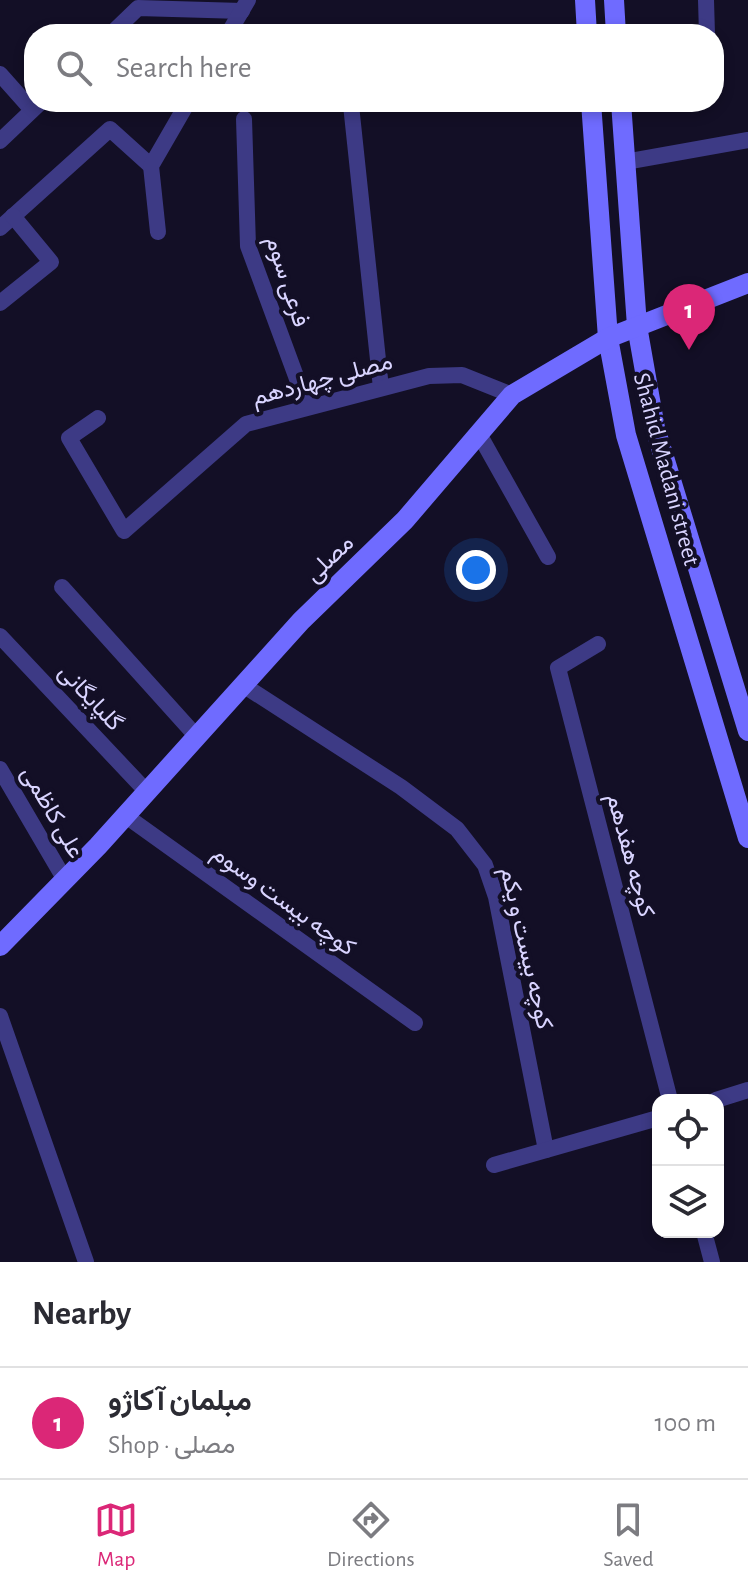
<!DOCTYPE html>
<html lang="en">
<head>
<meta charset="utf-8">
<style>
  :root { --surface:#fff; --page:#f2f2f3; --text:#2b2b33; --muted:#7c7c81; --line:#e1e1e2; --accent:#db2777 }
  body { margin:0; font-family:"Alegreya Sans",Vazirmatn,sans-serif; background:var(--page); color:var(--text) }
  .controls { position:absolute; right:24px; bottom:24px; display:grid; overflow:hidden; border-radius:16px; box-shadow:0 4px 12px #0003 }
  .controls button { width:72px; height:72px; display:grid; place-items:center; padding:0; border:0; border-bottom:2px solid var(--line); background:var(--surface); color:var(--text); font:40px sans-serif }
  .you { position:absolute; left:476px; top:570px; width:28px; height:28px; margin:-20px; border:6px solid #fff; border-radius:50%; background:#1a73e8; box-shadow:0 0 0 12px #1a73e833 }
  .badge { display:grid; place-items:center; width:52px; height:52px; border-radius:50%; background:var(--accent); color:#fff; font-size:26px; font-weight:700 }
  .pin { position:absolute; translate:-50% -66px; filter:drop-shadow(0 2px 4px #0008) }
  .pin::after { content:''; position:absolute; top:42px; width:28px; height:24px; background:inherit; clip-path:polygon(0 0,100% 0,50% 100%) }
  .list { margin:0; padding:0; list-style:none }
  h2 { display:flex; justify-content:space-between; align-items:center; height:104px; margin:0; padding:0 32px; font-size:34px }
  h2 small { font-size:26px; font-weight:400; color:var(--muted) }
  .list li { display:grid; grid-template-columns:52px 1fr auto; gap:24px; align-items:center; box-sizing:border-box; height:112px; padding:0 32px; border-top:2px solid var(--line) }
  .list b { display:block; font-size:30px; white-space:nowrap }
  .list p { margin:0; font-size:26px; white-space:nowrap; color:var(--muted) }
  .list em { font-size:26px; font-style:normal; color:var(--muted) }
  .icon { flex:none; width:44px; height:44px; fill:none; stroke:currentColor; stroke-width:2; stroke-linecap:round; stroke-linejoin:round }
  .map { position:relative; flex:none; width:748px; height:1262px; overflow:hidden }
  .search { position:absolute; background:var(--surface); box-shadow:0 4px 12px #0003; left:24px; right:24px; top:24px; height:88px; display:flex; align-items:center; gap:20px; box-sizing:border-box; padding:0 28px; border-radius:32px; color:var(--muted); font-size:30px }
  .sheet { height:216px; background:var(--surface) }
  nav { display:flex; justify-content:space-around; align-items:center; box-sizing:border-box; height:112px; border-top:2px solid var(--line); background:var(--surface); font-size:22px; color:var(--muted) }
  nav a { display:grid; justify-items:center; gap:4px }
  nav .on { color:var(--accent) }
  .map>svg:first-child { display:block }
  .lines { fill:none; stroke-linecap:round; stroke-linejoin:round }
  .street { stroke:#3d3a85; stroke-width:16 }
  .secondary { stroke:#6f6bff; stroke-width:20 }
  .labels { text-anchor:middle; stroke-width:8; stroke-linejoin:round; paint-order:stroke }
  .street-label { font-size:24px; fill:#d9d4ff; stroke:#130f26 }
</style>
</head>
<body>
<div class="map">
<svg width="748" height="1262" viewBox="0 0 748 1262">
  <rect width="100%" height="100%" fill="#130f26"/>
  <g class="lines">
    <g class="street">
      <path d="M706,0l1,34"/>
      <path d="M111,34l27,-26 104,3"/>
      <path d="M228,34l20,-34"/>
      <path d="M0,74l32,36"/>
      <path d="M351,105l30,283"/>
      <path d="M244,119l4,127 59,160"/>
      <path d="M0,141l41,-39"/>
      <path d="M625,162l123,-22"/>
      <path d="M0,228l110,-99 41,37"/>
      <path d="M158,232l-7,-66 37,-64"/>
      <path d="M0,303l51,-41 -38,-46"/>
      <path d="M98,418l-29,20 55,93 122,-107 183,-48 33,-1 50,20"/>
      <path d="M479,434l69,123"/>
      <path d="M62,587l135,150"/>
      <path d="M0,636l147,156"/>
      <path d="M598,644l-40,24 112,432"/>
      <path d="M243,685l158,102 56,42 28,36 11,32 50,253"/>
      <path d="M0,769l65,111"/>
      <path d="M126,816l289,207"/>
      <path d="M0,1016l86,246"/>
      <path d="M716,1100l32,-10"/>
      <path d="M494,1165l164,-47"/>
      <path d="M704,1232l8,30"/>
    </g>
    <g class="secondary">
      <path d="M585,0l2,34"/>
      <path d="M614,0l2,34"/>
      <path d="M591,102l17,236 18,97 122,403"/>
      <path d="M621,102l16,224 18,102 93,303"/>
      <path d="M0,946l98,-100 203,-225 104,-101 107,-125 96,-57 140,-55"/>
    </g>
  </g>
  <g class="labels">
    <g class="street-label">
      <text transform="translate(288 281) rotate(72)" y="8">فرعی سوم</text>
      <text transform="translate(322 379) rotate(-15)" y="8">مصلی چهاردهم</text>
      <text transform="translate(667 469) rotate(75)" y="8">Shahid Madani street</text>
      <text transform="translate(329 558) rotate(-44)" y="8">مصلی</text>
      <text transform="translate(91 697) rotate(47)" y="8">گلپایگانی</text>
      <text transform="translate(53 812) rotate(60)" y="8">علی کاظمی</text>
      <text transform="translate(631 855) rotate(75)" y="8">کوچه هفدهم</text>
      <text transform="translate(284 900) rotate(36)" y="8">کوچه بیست وسوم</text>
      <text transform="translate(527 948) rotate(77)" y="8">کوچه بیست و یکم</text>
    </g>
  </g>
</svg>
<div class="controls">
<button><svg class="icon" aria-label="locate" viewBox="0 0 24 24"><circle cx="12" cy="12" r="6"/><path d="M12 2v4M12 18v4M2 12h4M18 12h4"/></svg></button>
<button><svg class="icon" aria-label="layers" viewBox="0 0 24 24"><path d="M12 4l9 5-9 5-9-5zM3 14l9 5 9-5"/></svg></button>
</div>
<div class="you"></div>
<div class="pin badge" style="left:689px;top:350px">1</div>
<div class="search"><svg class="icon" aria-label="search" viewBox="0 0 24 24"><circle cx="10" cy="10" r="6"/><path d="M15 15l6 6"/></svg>Search here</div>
</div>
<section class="sheet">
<h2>Nearby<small></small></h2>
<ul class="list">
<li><span class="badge">1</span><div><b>مبلمان آکاژو</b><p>Shop · مصلی</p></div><em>100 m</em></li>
</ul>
</section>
<nav>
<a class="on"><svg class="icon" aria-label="map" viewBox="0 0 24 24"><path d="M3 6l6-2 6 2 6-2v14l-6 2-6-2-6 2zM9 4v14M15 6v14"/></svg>Map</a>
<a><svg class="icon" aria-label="directions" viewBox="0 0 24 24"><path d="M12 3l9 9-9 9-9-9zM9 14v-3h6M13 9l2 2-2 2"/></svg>Directions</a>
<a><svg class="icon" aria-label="saved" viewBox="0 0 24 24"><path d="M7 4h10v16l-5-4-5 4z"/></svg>Saved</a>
</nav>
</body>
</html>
